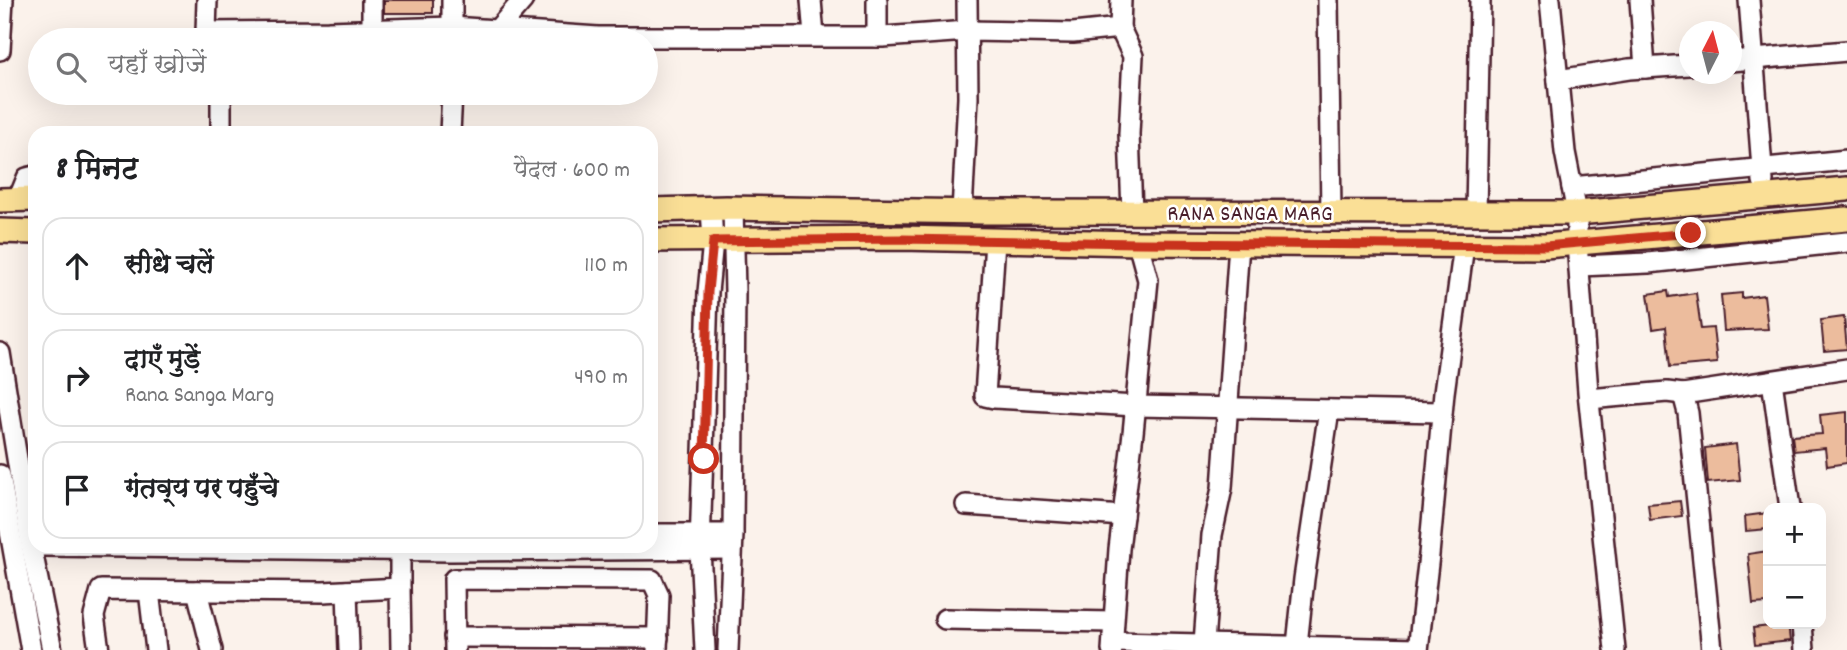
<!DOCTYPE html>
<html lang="hi">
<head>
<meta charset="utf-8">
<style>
  :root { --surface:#fff; --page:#f2f2f2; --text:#202124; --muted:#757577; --line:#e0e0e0 }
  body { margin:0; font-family:Dekko,"Playpen Sans Deva",sans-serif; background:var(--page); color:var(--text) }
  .controls { position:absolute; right:21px; bottom:21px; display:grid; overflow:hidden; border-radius:14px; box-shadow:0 7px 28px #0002 }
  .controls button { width:63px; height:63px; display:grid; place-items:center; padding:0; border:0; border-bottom:2px solid var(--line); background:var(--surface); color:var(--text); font:35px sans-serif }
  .compass { position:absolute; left:1679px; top:21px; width:63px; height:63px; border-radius:50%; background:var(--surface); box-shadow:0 7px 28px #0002; rotate:6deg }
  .stop { position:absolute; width:21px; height:21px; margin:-16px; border:5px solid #c8321e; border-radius:50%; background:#fff }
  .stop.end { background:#c8321e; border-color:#fff; box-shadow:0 2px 7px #0008 }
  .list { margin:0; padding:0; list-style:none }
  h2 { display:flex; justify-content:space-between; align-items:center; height:91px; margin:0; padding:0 28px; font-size:30px }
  h2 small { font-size:23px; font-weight:400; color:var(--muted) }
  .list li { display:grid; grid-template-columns:46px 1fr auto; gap:21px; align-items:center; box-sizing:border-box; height:98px; margin:0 14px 14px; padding:0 14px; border:2px solid var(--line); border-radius:21px }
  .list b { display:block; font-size:26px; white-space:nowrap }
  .list p { margin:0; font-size:23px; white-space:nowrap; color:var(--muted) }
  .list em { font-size:23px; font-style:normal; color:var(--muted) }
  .icon { flex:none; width:38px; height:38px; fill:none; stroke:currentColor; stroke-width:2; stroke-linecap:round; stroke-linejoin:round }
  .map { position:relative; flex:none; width:1847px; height:650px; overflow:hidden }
  .search { position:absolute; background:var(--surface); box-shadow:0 7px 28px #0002; left:28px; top:28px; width:630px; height:77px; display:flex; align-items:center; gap:18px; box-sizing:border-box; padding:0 24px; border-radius:38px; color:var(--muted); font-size:26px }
  .panel { position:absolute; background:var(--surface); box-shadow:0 7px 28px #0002; left:28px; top:126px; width:630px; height:427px; border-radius:21px }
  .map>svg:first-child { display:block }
  .building { fill:#ecbc9d; stroke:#4a1f2b; stroke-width:2 }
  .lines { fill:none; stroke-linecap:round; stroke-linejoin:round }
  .minor-casing { stroke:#4a1f2b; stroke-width:24 }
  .major-casing { stroke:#4a1f2b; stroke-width:28 }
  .minor { stroke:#fff; stroke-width:19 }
  .major { stroke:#fadf96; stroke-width:23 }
  .route { stroke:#c8321e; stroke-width:9 }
  .labels { text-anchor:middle; stroke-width:5; stroke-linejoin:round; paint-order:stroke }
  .street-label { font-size:23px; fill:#4a1f2b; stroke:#fff }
</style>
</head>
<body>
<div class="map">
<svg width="1847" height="650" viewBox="0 0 1847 650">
  <rect width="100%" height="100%" fill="#fbf2eb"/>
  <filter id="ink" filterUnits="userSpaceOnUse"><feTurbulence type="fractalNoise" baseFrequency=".0143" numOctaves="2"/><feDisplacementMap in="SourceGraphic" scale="14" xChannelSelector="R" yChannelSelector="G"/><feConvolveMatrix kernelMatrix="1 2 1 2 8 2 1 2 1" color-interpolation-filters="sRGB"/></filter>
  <g filter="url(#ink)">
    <g class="building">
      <rect x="384" y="0" width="49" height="13"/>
      <path d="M1668,291l1,6 27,-4 5,36 12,-1 4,35 -47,4 -4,-40 -13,2 -5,-35z"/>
      <path d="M1742,293v5l22,-3 4,34 -44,2 -3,-36z"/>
      <path d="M1844,317l3,32 -23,2 -3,-31z"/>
      <path d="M1847,412v51l-20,3 -2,-18 -31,3 -2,-15 30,-2 -2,-19z"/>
      <path d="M1736,444l4,36 -32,3 -3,-35z"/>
      <path d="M1680,501l2,15 -32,4 -2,-16z"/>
      <path d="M1768,513v16l-22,2 -1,-15z"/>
      <path d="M1768,551v52l-15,1 -5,-50z"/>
      <path d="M1788,624l2,17 -35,4 -2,-17z"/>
    </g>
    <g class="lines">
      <defs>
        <g id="minor">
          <path d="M207,0l-1,32 122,-1 124,-4 146,10h285l85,-6 105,2 47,-5 1,-28"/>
          <path d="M452,0v40"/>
          <path d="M811,0l3,36"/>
          <path d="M1328,0l3,212"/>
          <path d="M1550,0l15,152 12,61v30l11,149 27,258"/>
          <path d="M1640,0l5,68"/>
          <path d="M1749,0l14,181"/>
          <path d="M1120,28l13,28 -4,78 3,78"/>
          <path d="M372,30v-30"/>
          <path d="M497,30l26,-30"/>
          <path d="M877,37v-37"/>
          <path d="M0,50l3,-50"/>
          <path d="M1731,61l116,-10"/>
          <path d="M1558,80l71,-11 60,-4"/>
          <path d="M221,93v40"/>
          <path d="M450,133l2,-40"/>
          <path d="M1572,187l275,-27"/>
          <path d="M18,200l9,-22 8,-2"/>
          <path d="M962,212l6,-114 -1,-98"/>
          <path d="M1476,213l4,-213"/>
          <path d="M995,241l-10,155 9,2 142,8 306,6"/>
          <path d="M1580,266l68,-3 199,-21"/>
          <path d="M0,353l31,192 21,105"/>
          <path d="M1772,381l18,127"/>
          <path d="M1683,394l164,-25"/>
          <path d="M1589,399l78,-7 16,2 5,19 24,237"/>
          <path d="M0,475l31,175"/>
          <path d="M966,505l157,11"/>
          <path d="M651,534h82"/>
          <path d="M43,546l407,5 282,-2"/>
          <path d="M400,588l1,62"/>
          <path d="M149,591l7,59"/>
          <path d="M197,591l15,59"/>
          <path d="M347,591l2,59"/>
          <path d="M945,619l168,3"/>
          <path d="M1802,624l2,26"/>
          <path d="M454,637l204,1"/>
          <path d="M1113,642l305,7"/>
          <path d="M1204,643l8,-108 10,-47 17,-244"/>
          <path d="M1297,645l7,-66 25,-169"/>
          <path d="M99,650l-5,-34 7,-26 222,2 77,-4v-42"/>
          <path d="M455,650l-1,-71 198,1 7,15 -2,55"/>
          <path d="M705,650l-5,-102 8,-256 5,-51 -2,-33"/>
          <path d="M728,650l5,-116 2,-243 -2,-83"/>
          <path d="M1112,650l7,-101 14,-116 15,-153 -10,-37"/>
          <path d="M1418,650l11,-95 15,-162 20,-148"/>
        </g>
        <g id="major">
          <path d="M0,200l35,-1"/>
          <path d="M651,210l75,-2 258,4 593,1 270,-24"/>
          <path d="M0,231l35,1"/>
          <path d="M651,240l250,-2 237,5 407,3 302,-27"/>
        </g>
      </defs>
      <use href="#minor" class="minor-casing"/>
      <use href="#major" class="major-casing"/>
      <use href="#minor" class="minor"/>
      <use href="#major" class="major"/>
    </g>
  </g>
  <g class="lines" filter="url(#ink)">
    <path class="route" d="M704,459l4,-167 5,-51 188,-2 237,4 407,3 146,-13"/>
  </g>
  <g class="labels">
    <g class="street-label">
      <text x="1250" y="220">RANA SANGA MARG</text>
    </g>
  </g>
</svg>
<div class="controls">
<button>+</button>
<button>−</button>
</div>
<svg class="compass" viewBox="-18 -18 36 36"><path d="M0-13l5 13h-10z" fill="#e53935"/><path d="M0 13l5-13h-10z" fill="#757577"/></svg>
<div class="stop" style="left:704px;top:459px"></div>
<div class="stop end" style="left:1691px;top:233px"></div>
<div class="search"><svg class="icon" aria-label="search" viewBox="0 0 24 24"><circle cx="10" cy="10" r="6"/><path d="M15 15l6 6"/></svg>यहाँ खोजें</div>
<section class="panel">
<h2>8 मिनट<small>पैदल · 600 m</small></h2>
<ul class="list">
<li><svg class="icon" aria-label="ahead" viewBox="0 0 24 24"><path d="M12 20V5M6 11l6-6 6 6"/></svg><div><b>सीधे चलें</b></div><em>110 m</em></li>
<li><svg class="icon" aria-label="right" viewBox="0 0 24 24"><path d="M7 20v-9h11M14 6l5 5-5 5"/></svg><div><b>दाएँ मुड़ें</b><p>Rana Sanga Marg</p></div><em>490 m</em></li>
<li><svg class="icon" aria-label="arrive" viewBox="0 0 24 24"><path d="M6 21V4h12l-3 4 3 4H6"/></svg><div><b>गंतव्य पर पहुँचे</b></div></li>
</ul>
</section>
</div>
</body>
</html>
